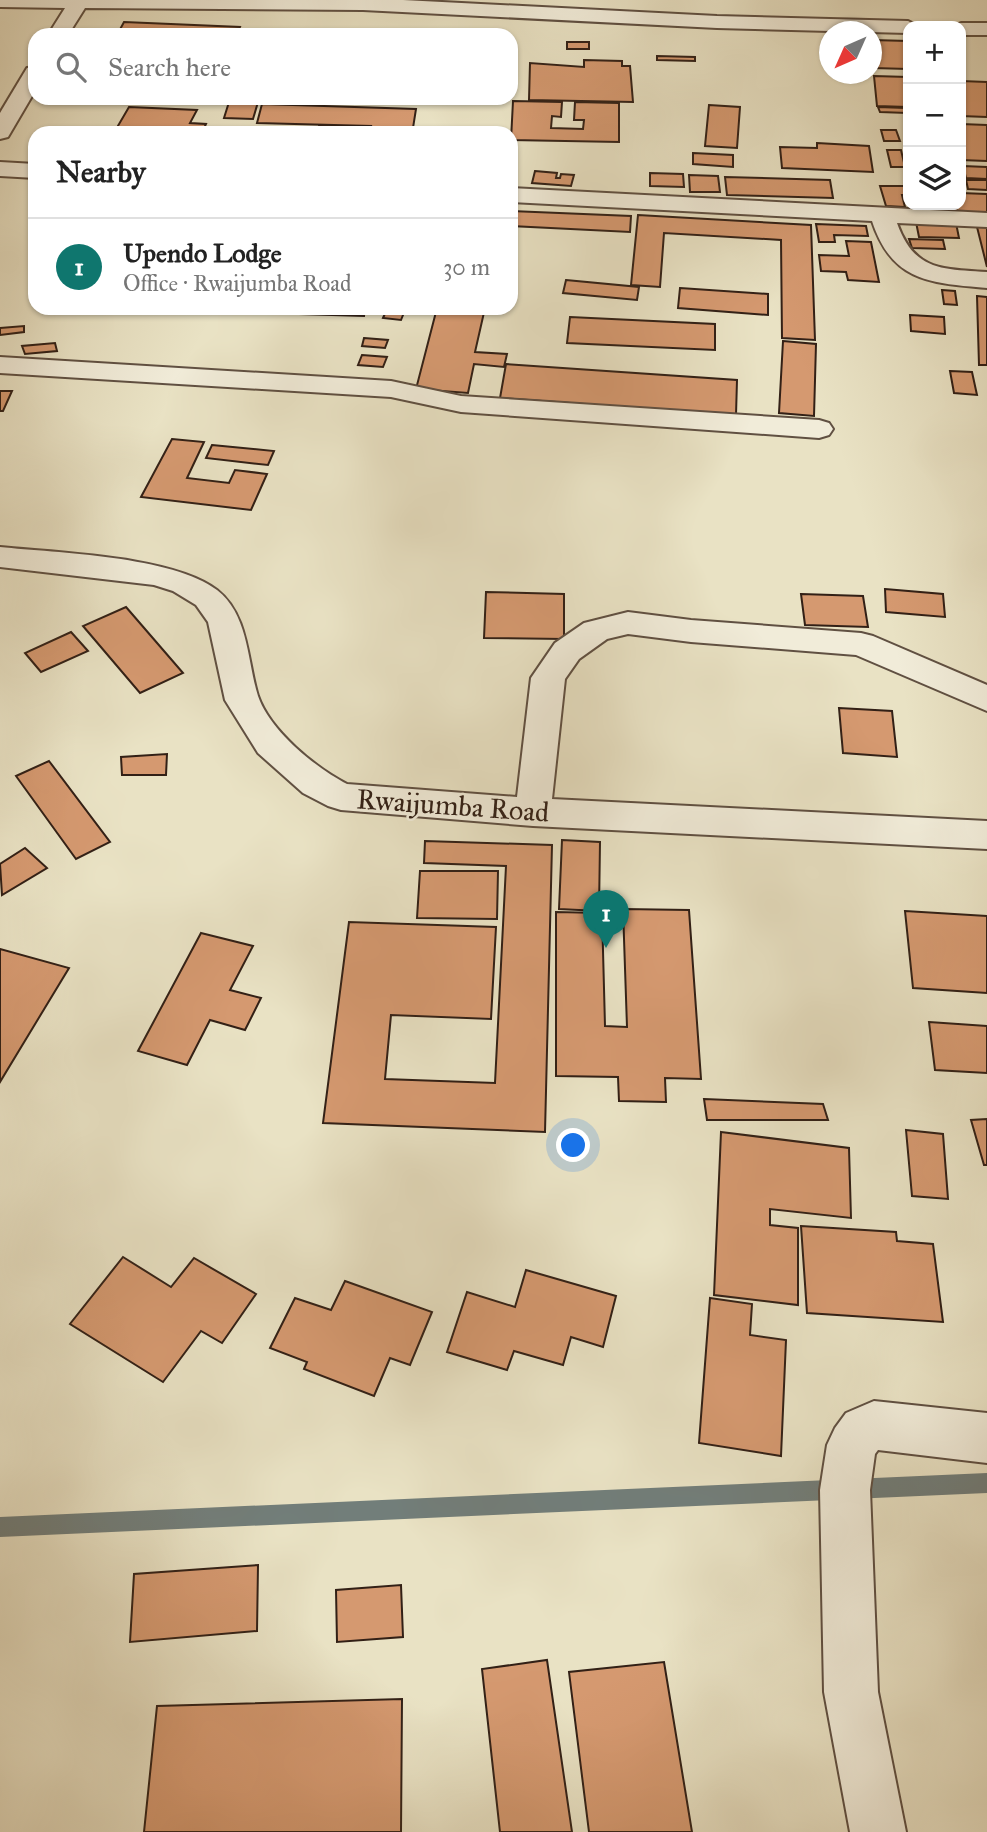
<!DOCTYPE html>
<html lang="en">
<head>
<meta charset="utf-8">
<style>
  :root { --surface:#fff; --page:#f2f2f2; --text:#222; --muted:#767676; --line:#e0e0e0; --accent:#0f766e }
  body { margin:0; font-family:"IM FELL Great Primer",serif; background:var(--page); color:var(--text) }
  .controls { position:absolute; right:21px; top:21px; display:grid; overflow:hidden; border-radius:14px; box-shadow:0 2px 5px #0004 }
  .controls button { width:63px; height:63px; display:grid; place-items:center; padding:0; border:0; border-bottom:2px solid var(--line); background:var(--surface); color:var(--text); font:35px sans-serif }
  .compass { position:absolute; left:819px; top:21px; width:63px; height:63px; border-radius:50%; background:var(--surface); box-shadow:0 2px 5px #0004; rotate:225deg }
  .you { position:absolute; left:574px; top:1146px; width:24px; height:24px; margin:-18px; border:5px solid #fff; border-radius:50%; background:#1a73e8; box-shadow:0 0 0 10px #1a73e833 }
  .badge { display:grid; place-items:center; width:46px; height:46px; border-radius:50%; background:var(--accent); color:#fff; font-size:23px; font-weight:700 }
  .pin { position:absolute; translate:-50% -58px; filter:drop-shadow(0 2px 4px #0008) }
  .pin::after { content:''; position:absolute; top:37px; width:24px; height:21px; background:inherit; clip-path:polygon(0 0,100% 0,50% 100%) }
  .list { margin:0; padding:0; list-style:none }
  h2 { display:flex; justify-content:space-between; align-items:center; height:91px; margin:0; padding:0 28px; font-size:30px }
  h2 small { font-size:23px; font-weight:400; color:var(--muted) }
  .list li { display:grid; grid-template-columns:46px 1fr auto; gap:21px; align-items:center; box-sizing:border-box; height:98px; padding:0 28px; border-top:2px solid var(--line) }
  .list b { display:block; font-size:26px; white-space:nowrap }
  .list p { margin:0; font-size:23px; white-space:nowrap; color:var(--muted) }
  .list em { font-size:23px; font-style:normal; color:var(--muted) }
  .icon { flex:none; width:38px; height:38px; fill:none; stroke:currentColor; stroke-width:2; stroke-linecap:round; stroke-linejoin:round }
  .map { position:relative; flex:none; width:987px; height:1832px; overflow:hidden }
  .search { position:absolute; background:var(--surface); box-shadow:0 2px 5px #0004; left:28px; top:28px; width:490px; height:77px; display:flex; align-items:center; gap:18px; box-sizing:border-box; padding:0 24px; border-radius:21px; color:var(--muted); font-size:26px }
  .panel { position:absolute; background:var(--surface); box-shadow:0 2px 5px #0004; left:28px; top:126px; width:490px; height:189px; border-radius:21px }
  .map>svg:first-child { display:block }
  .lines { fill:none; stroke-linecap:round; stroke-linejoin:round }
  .stream { fill:#727e7a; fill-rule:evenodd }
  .building { fill:#d59970; stroke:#322016; stroke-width:2 }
  .minor-casing { stroke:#605042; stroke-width:4 }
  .minor { fill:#f1ecd9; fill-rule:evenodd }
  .labels { text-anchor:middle; stroke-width:5; stroke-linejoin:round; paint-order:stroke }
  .street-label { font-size:28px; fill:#322016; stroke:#f1ecd9 }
</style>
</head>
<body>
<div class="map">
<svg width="987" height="1832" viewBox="0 0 987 1832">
  <rect width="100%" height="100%" fill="#e9e2c4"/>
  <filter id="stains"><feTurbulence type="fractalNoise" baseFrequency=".00286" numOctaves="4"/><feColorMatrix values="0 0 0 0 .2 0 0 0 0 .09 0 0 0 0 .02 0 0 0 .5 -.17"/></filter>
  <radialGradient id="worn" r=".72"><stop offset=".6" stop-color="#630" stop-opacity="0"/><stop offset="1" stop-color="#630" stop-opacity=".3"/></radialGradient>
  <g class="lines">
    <path class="stream" d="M987,1473v20l-987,44v-20z"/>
  </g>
  <g class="building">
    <path d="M124,22l116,5 -3,8h-120z"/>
    <path d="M872,40l36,1v28l-35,-1z"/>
    <rect x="567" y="42" width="22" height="7"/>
    <path d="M657,56l38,1v4l-38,-1z"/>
    <path d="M584,60l38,1v5h8l3,36 -104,-2 1,-37 54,4z"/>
    <path d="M874,76l34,1v15h-2l2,15 -31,-1z"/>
    <path d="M961,81l26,1v35l-26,-1z"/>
    <path d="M513,101l49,1 -1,15 -9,-1 -1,12 32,1 1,-9h-10l1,-18 44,1v39l-108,-2z"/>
    <path d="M229,102h29l-5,17 -29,-1z"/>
    <path d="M262,104l154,5 -3,19 -14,-1 -1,6h-29l2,-7 -114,-3z"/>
    <path d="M709,105l31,2 -3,41 -32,-2z"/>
    <path d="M129,107l68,3 -7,13 16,1 -4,9h-98l1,-3 10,1z"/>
    <path d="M878,107l28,1 1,5 -27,-1z"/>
    <path d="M961,124l26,1v36l-26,-1z"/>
    <path d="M319,126l49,1 -1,6h-50z"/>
    <path d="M246,127l35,1 -2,5h-35z"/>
    <path d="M881,130h15l4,11h-16z"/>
    <path d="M817,143l52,3 4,26 -91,-4 -2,-21 37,1z"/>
    <path d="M887,150h14l4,17h-14z"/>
    <path d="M693,153l40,2v12l-40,-3z"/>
    <path d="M963,166l24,1v12l-21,-1z"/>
    <path d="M535,171l22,2 -1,5h4l1,-4 13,1 -3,11 -39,-3z"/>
    <path d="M650,173l33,1 1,13 -34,-1z"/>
    <path d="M689,175l29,1 2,16h-30z"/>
    <path d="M725,177l105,3 3,18 -106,-3z"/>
    <path d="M966,180h21v10l-19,-1z"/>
    <path d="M880,186h27l1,9h-6l3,12 -19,-1z"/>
    <path d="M961,193l26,1v24l-32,-2 -2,-11h8z"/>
    <path d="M511,211l120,5 -1,16 -119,-6z"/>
    <path d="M638,215l173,10 4,115 -33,-2 -1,-98 -117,-7 -4,54 -29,-2z"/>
    <path d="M916,222l40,1 3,15 -40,-1z"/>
    <path d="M816,224l50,2 2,10 -34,-1 1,7h-16z"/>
    <path d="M977,227h10v40z"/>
    <path d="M909,239l34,1 2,9 -33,-1z"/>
    <path d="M846,241l25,1 8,40 -31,-2 -2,-8 -25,-1 -2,-16 30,1z"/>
    <path d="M566,280l73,7 -2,13 -74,-7z"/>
    <path d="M680,288l88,6v21l-90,-7z"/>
    <path d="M942,290l13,1 2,14 -13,-1z"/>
    <path d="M977,296l10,1v68h-8z"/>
    <path d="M301,308h64l-1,8 -64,-2z"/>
    <path d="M437,308h48l-10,44 32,2 -3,13 -30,-3 -6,29 -52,-4z"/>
    <path d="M387,309l18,1 -4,10 -18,-2z"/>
    <path d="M910,315l34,2 1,17 -34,-3z"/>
    <path d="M570,317l145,7v26l-148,-7z"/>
    <path d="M24,326v6l-24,3v-7z"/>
    <path d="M364,338l24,2 -3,8 -23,-2z"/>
    <path d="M783,341l33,3 -2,72 -35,-3z"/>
    <path d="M55,343l2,8 -32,3 -3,-8z"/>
    <path d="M362,355l25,2 -4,10 -25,-2z"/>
    <path d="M506,364l231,16 -1,35 -236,-17z"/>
    <path d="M950,371l22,1 5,23 -23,-2z"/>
    <path d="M0,391h12l-9,20h-3z"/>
    <path d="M172,439l32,3 -17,36 42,5 6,-13 32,4 -16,36 -110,-13z"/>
    <path d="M212,445l62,6 -6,14 -62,-7z"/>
    <path d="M885,589l58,5 2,23 -59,-5z"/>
    <path d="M486,592l78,2v45l-80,-1z"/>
    <path d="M801,594l62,2 5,31 -63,-2z"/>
    <path d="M126,607l57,66 -43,20 -57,-67z"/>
    <path d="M71,632l17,19 -47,21 -16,-19z"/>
    <path d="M839,708l53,3 5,46 -54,-4z"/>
    <path d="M167,754l-1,21h-44l-1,-18z"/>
    <path d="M49,761l61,81 -34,17 -60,-83z"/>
    <path d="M562,840l38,2 -1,69 -40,-2z"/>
    <path d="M425,841l127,4 -7,287 -222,-9 26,-201 147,5 -5,92 -100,-4 -6,64 110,4 11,-217 -82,-3z"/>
    <path d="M25,848l22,20 -45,27 -2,-31z"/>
    <path d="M420,871h78l-1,48 -80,-1z"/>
    <path d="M623,909l66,1 12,169 -36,-1 1,24 -47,-1 -1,-24 -62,-1v-164l46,1 3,113 22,1z"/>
    <path d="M905,911l82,5v77l-74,-5z"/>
    <path d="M201,933l52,13 -23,44 31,8 -16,32 -35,-10 -23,45 -49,-14z"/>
    <path d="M0,949l69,19 -69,114z"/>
    <path d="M929,1022l58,4v47l-52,-3z"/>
    <path d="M704,1099l119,5 5,16h-121z"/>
    <path d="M987,1119v46h-3l-13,-45z"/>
    <path d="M906,1130l37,4 5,65 -36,-3z"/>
    <path d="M721,1132l128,16 2,70 -81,-9v16l28,3v77l-84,-10z"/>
    <path d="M801,1226l95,6 1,9 36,3 10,78 -136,-9z"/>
    <path d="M123,1257l48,30 23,-29 62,36 -34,49 -21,-12 -38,51 -93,-58z"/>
    <path d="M526,1270l90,26 -13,51 -32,-10 -8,28 -49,-14 -7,19 -60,-18 20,-60 48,15z"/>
    <path d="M345,1281l87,31 -22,53 -20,-7 -16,38 -70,-27 3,-7 -37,-14 25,-50 36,12z"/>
    <path d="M710,1298l42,6 -2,31 36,5 -5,116 -82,-13z"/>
    <path d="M258,1565l-1,66 -127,11 4,-68z"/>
    <path d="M401,1585l2,52 -66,5 -1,-52z"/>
    <path d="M547,1660l25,172h-72l-18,-163z"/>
    <path d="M664,1662l28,170h-103l-20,-160z"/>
    <path d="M402,1699l-1,133h-257l13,-126z"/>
  </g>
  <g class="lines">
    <defs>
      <g id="minor">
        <path d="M0,0h403l314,16 191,5 10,5h-10v7l-191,-5 -354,-18 -278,-2 -17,27h-20l17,-27 -65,-1z"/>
        <path d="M961,23h26v12h-26v-9h-8z"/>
        <path d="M35,67v24l-27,46 -8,2v-26l27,-45z"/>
        <path d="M0,162l35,2v14l-35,-2z"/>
        <path d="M511,188l476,25v14l-90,-4c17,48 45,46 90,49v16c-57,-5 -95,-6 -115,-67l-361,-19z"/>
        <path d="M0,357l391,24 70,15 358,24 10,3 4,6 -4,6 -10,3 -358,-26 -70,-15 -391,-24z"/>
        <path d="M0,547c57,6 173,9 217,43 32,25 30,71 41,106 12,35 58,72 89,88l170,13 14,-119 24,-35 29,-20 44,-11 63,8 170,13 12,3 114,49v26l-131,-56 -165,-13 -63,-8 -21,5 -28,20 -14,20 -13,120 435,22v28l-454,-23 -192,-16 -13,-4 -25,-13 -45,-40 -33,-53 -17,-78 -12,-17 -23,-14 -19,-6 -154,-18z"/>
        <path d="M874,1401l113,12v50l-109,-13 -3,4 -5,36 8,202 28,140h-56l-26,-140 -4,-202 7,-45 8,-17 11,-15z"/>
      </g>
    </defs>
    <use href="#minor" class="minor-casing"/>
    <use href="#minor" class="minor"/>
  </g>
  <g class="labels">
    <g class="street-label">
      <text transform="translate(453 805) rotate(4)" y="10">Rwaijumba Road</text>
    </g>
  </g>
  <rect width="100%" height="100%" filter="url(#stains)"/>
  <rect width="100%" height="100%" fill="url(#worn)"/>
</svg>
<div class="controls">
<button>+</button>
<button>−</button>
<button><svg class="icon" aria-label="layers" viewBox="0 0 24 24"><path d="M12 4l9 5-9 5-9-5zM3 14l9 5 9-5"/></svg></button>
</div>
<svg class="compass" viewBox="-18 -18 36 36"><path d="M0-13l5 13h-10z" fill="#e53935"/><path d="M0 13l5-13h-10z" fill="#767676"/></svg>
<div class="you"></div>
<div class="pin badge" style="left:606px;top:948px">1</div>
<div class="search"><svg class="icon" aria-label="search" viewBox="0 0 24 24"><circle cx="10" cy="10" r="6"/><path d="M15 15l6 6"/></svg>Search here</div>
<section class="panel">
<h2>Nearby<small></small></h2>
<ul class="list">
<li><span class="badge">1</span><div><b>Upendo Lodge</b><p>Office · Rwaijumba Road</p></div><em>30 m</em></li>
</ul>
</section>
</div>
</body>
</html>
